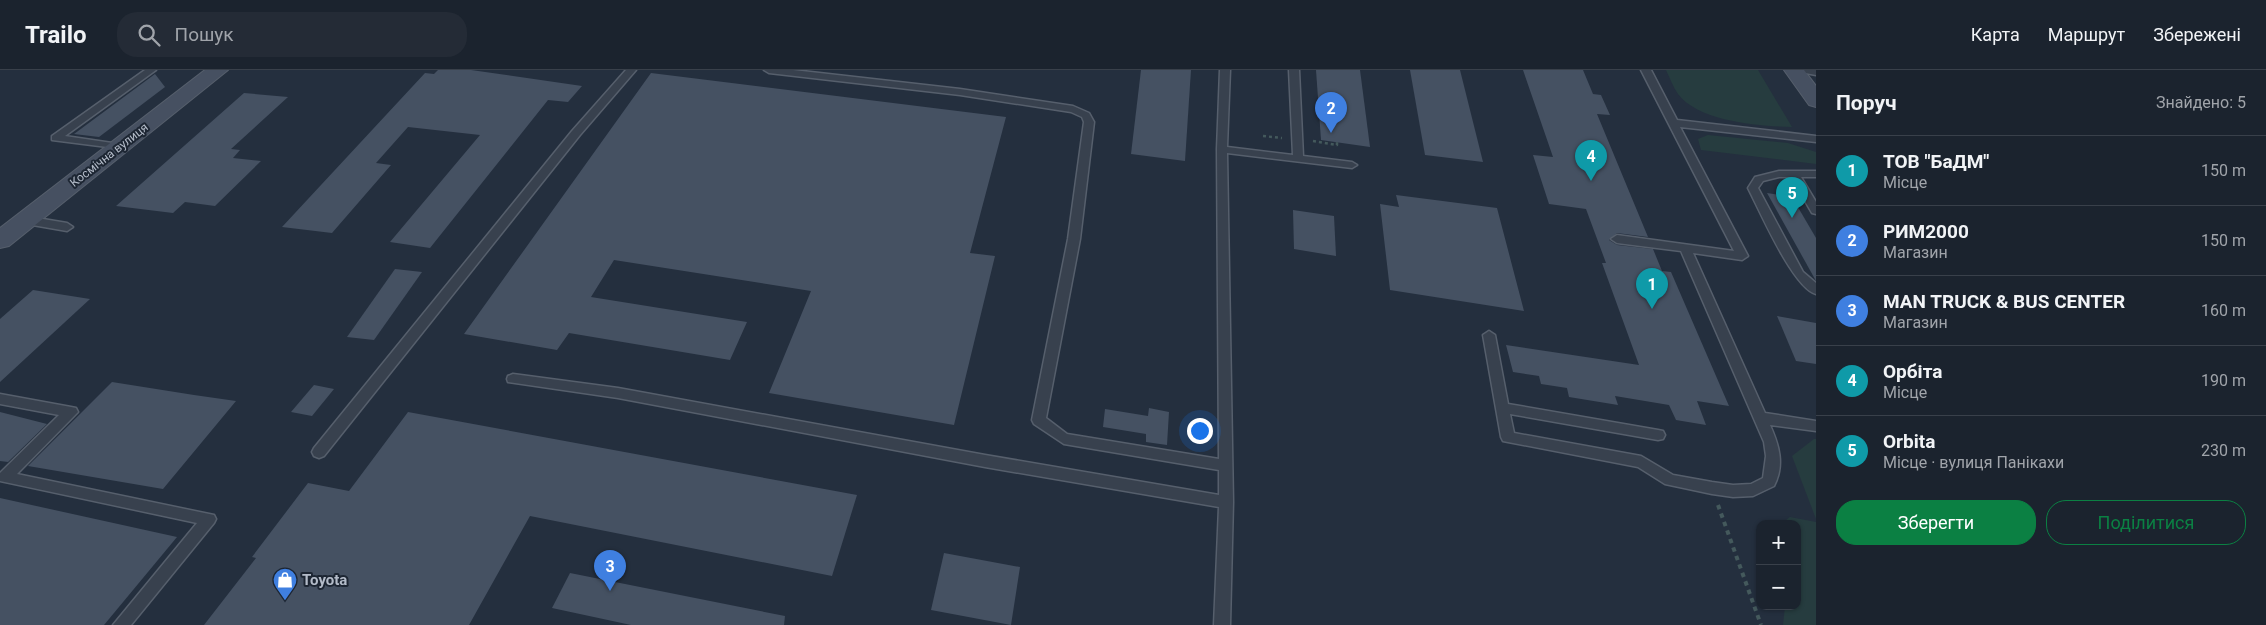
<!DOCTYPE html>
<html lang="uk">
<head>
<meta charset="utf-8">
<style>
  :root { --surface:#1b232e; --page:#242b36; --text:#f1f3f6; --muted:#a0a4aa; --line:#39404a; --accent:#0b8043 }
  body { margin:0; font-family:Roboto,sans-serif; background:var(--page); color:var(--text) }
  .controls { position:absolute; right:15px; bottom:15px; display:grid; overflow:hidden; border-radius:10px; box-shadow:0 1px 4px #0004 }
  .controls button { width:45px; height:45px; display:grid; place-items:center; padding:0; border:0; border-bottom:1px solid var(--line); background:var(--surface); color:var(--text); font:25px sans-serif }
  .you { position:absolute; left:1199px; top:360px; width:18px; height:18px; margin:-12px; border:4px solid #fff; border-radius:50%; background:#1a73e8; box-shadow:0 0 0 8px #1a73e833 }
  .badge { display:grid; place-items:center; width:32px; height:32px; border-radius:50%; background:var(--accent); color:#fff; font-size:16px; font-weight:700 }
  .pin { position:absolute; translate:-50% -41px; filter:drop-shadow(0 1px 2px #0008) }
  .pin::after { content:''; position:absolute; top:26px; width:18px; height:15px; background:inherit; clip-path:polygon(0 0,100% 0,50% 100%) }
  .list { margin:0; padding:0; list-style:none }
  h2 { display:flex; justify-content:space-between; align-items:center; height:65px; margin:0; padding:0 20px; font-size:21px }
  h2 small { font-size:16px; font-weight:400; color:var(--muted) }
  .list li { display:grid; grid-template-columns:32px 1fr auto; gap:15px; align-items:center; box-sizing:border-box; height:70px; padding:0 20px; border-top:1px solid var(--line) }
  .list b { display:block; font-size:19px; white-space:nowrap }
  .list p { margin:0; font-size:16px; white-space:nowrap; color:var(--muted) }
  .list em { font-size:16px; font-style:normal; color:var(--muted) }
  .actions { display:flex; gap:10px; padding:15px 20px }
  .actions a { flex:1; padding:11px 0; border:1px solid var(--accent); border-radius:20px; text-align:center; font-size:18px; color:var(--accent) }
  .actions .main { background:var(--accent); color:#fff }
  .icon { flex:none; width:28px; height:28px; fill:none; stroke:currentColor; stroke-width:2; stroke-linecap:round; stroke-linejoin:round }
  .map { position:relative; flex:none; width:1816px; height:555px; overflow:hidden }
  header { display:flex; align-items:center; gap:30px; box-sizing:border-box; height:70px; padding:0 25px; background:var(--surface); border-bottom:1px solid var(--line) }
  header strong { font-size:24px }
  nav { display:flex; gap:28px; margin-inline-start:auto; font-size:18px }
  .search { width:350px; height:45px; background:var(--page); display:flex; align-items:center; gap:12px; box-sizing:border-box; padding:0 18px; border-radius:20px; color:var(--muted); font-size:19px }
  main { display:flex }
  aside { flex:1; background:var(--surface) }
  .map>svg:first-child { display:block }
  .green { fill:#263c3f }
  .building { fill:#455162 }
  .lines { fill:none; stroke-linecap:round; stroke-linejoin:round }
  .lane-casing { stroke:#565f6c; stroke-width:3 }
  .secondary-casing { stroke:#565f6c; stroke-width:2 }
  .path-far1 { stroke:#44595c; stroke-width:2.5; stroke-dasharray:3 3; stroke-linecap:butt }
  .path { stroke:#44595c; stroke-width:4; stroke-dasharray:4.5 4.5; stroke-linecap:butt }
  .lane { fill:#38414e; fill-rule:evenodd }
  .secondary { fill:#465061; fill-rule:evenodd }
  .labels { text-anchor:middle; stroke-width:4; stroke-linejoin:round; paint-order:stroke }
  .street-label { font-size:12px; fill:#b4bcc9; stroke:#1d2633 }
  .near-poi-label { font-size:15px; font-weight:bold; fill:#b4bcc9; stroke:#1d2633; text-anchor:start }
</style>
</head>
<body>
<header>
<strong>Trailo</strong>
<div class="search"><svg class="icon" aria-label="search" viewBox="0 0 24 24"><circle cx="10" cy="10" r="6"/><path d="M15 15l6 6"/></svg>Пошук</div>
<nav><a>Карта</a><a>Маршрут</a><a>Збережені</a></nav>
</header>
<main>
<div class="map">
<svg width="1816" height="555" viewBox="0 0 1816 555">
  <rect width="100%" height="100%" fill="#242f3e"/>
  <g class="green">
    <path d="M1666,0h92l34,57c-32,-1 -93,-5 -114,-33 -5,-7 -8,-16 -12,-24z"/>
    <path d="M1708,65l80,8 28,9v12l-115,-14 -3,-11z"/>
    <path d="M1814,369h2v80l-24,-63z"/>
    <path d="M1790,447l26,5v103h-33l2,-19h12v-82h-16z"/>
  </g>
  <g class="building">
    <path d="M438,0h33l111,16 -14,16 -20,-2 -118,148 -40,-6 90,-107 -72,-8 -32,36 15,2 -59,68 -50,-6 143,-154 9,1z"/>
    <path d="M1141,0h50l-6,91 -54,-7z"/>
    <path d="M1316,0h44l10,77 -49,-7z"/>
    <path d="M1410,0h50l23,92 -58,-7z"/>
    <path d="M1523,0h60l10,24 8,1 9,20 -13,-1 51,123 -31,-4 -8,7 8,5 36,4 9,22 9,1 58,134 -32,-5 9,24 -30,-5 -7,-15 -54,-9 3,9 -49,-8 -2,-9 -26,-4 -2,-8 -26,-4 -7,-27 133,20 -37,-102h4l-20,-54 -37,-5 -16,-49 20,2z"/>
    <path d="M651,3l355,44 -36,136 25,3 -41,169 -185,-32 42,-102 -197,-31 -23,37 156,25 -17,38 -161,-27 -12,17 -93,-16z"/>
    <path d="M155,4l10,13 -66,50 -25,-3z"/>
    <path d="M244,23l44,4 -57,52 9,1 -7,8 28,3 -46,45 -30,-4 -12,11 -57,-7z"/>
    <path d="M1767,123l25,4 24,41v43z"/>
    <path d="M1396,125l101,13 27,103 -134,-21 -10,-86 19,3z"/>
    <path d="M1293,140l41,6 2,40 -42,-7z"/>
    <path d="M395,199l27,3 -48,68 -27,-3z"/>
    <path d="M33,220l57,9 -90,83v-63z"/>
    <path d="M1777,246l39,7v41l-20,-3z"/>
    <path d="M112,312l82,13 42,6 -73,88 -135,-23z"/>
    <path d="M314,315l20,4 -22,27 -21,-4z"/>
    <path d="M1149,338l20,4 -2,33 -21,-3v-8l-43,-7 2,-18 43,7z"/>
    <path d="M0,342l47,12 -39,38 -8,-1z"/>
    <path d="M408,342l449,83 -25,81 -302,-60 -61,109h-265l52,-67 -4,-1 56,-74 41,8z"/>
    <path d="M0,428l177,39 -73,88h-104z"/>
    <path d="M944,483l76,14 -9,58 -80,-15z"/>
    <path d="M570,503l215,43 -1,9h-153l-79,-17z"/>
  </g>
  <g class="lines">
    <defs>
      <g id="lane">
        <path d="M145,0h11l-91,66 54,8 4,1v4l-71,-9v-4z"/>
        <path d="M626,0h10l-56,65 -256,321 -5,2 -5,-2 -2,-4 2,-4 258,-317z"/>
        <path d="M764,0h29l167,19 113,17 16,7 5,9 -14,117 -34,179 21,16 152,25 -2,-310 3,-79h10l-3,77 66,8 -4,-85h10l4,86 49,6 5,3 -5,3 -125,-15 6,349 -3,123h-16l5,-118 -234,-40 -367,-69 -110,-16 -1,-3 1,-3 5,-2 105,14 367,67 234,40v-25l-155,-26 -30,-20 -2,-4 36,-181 16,-117 -2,-5 -11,-5 -111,-17 -191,-22z"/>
        <path d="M1641,0h10l26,50 139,16v6l-136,-15 68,129 -6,4 -49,-7 72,160 51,8v10l-46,-6c9,20 15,40 4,61l-21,10 -20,1 -21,-3 -47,-10 -27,-17 -130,-25 -5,-1 -2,-4 -18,-102 6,-4 6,4 13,69 150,26 5,1 2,4 -2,4 -5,1 -148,-26 4,19 127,23 32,19 39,7 21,3 18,-1 12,-6 3,-22 -2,-14 -83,-191 -64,-8 -6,-4 6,-4 117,16z"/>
        <path d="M1798,0h18v5l-16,-3z"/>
        <path d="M1779,101h37v6h-15l15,25v12l-4,-1 -21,-36h-12l-16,4 -5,7 45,84 13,11v11c-23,-6 -56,-83 -68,-106l7,-11z"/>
        <path d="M25,146l42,7 6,4 -6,4 -46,-8 -2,-3 2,-3z"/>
        <path d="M0,324l71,13 5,1 2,4 -61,62 197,41 2,4 -2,4 -83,102h-18l84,-102 -197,-42v-8l59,-58 -59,-11z"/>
      </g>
      <g id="secondary">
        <path d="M205,0h23l-219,176 -9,2v-20z"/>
        <path d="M1784,0h20l12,16v21l-7,-2z"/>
      </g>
    </defs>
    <use href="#lane" class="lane-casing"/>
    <use href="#secondary" class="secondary-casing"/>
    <g class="path-far1">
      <path d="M1263,66l19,2"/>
      <path d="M1313,71l24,4v-3"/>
    </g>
    <path class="path" d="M1718,435l43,120"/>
    <use href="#lane" class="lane"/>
    <use href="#secondary" class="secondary"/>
  </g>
  <defs>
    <symbol id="shop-pin" viewBox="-11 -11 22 30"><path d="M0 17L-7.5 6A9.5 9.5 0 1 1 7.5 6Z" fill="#3f7fe0" stroke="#1d2633"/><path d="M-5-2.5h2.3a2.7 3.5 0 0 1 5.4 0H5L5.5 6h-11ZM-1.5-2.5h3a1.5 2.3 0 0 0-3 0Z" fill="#fff"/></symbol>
  </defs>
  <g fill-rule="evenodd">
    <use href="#shop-pin" x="271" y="496" width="28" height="38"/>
  </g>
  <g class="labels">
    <g class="street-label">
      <text transform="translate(109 85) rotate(-38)" y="4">Космічна вулиця</text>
    </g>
    <g class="near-poi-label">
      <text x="302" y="515">Toyota</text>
    </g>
  </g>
</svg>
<div class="controls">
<button>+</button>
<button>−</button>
</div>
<div class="you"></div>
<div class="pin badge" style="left:1652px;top:239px;background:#0f9aa8">1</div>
<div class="pin badge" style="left:1331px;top:63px;background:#3f7fe0">2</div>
<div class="pin badge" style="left:610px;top:521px;background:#3f7fe0">3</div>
<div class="pin badge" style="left:1591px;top:111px;background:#0f9aa8">4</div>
<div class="pin badge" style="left:1792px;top:148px;background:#0f9aa8">5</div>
</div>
<aside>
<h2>Поруч<small>Знайдено: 5</small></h2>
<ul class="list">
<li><span class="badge" style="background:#0f9aa8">1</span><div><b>ТОВ &quot;БаДМ&quot;</b><p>Місце</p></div><em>150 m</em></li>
<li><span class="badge" style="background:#3f7fe0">2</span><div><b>РИМ2000</b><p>Магазин</p></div><em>150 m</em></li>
<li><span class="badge" style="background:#3f7fe0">3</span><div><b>MAN TRUCK &amp; BUS CENTER</b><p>Магазин</p></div><em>160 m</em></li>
<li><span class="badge" style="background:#0f9aa8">4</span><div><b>Орбіта</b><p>Місце</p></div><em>190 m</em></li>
<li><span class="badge" style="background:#0f9aa8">5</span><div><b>Orbita</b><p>Місце · вулиця Панікахи</p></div><em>230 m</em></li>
</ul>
<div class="actions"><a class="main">Зберегти</a><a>Поділитися</a></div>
</aside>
</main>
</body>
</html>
